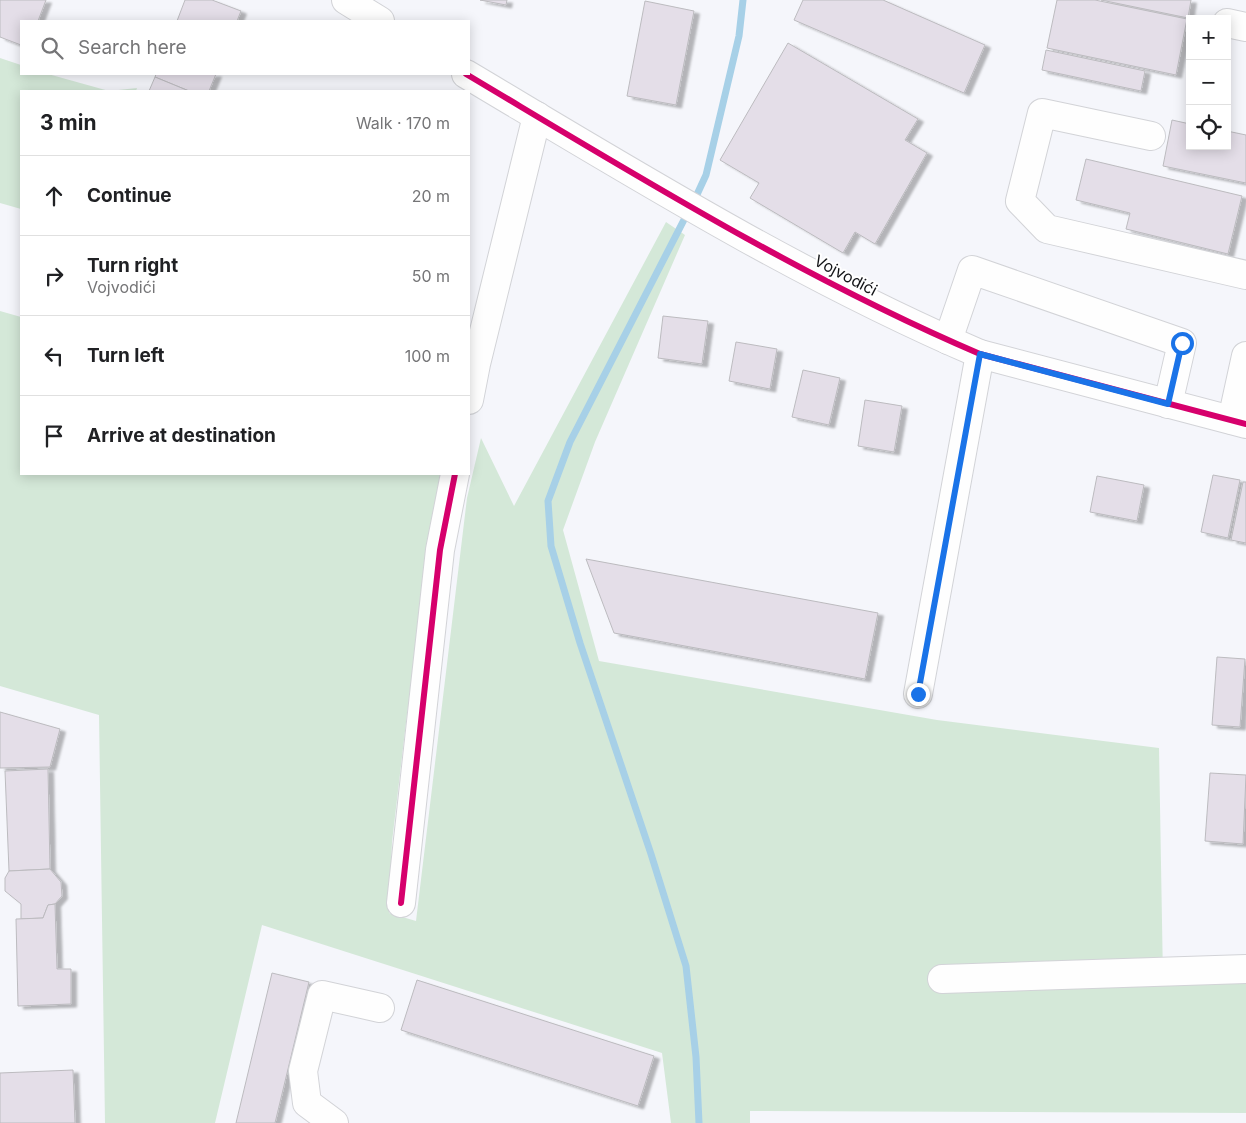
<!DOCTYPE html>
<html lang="en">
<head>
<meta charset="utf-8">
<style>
  :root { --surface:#fff; --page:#f6f6f6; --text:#202124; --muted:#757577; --line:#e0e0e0 }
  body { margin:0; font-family:Inter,sans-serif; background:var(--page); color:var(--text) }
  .controls { position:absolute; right:15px; top:15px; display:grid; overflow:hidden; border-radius:0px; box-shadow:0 2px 12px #0003 }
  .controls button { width:45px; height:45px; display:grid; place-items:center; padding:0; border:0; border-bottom:1px solid var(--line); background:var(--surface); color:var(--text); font:25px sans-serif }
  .stop { position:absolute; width:15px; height:15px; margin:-11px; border:4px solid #1a73e8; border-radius:50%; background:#fff }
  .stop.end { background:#1a73e8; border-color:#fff; box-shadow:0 1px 5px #0008 }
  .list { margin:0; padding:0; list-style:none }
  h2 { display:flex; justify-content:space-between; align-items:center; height:65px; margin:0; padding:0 20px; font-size:21px }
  h2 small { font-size:16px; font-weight:400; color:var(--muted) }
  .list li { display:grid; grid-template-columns:32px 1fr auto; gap:15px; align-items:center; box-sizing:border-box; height:80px; padding:0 20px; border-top:1px solid var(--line) }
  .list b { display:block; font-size:19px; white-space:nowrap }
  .list p { margin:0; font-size:16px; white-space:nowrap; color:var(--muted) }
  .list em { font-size:16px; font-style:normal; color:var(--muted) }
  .icon { flex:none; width:28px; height:28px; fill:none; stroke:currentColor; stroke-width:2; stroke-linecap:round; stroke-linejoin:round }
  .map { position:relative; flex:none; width:1246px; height:1123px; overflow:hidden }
  .search { position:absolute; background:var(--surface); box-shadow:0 2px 12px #0003; left:20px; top:20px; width:450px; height:55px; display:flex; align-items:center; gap:12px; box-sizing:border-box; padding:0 18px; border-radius:0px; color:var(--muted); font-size:19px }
  .panel { position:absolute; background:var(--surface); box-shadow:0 2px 12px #0003; left:20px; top:90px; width:450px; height:385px; border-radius:0px }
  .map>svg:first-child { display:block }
  .green { fill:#d4e8d8 }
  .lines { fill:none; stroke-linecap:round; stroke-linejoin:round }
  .stream { stroke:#a7d0e7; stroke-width:7 }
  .building { fill:#e4dee8; stroke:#bcbbbf; filter:url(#shadow) }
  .minor-casing { stroke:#d2d3d7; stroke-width:30 }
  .minor { stroke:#fefefe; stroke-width:28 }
  .cycleway-casing { stroke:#fff; stroke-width:9 }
  .cycleway { stroke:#d6006c; stroke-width:6 }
  .route { stroke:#1a73e8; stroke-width:6 }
  .labels { text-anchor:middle; stroke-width:4; stroke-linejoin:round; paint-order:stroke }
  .street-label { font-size:16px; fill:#131417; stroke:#fff }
</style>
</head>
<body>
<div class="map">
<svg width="1246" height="1123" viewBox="0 0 1246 1123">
  <defs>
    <filter id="shadow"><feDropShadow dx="5.5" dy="3" stdDeviation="1" flood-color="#0004"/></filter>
  </defs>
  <rect width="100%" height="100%" fill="#f5f6fb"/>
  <g class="green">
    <path d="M0,58l21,7v9h27l61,17 28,-3 -1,3h-115v118l-21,-6z"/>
    <path d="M666,222l19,13 -90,207 -32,88 36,131 338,59 222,28 4,231 83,-2v136l-496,-2v12h-79l-9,-70 -400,-128 -47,198h-110l-6,-408 -99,-29v-375l21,6v157h420l-34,240 -15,128 -3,71 27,8 51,-423 14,-60 33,68z"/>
  </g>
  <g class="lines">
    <g class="stream">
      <path d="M694,201l12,-26 33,-139 4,-36"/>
      <path d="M689,210l-119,232 -22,59 3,45 29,97 71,211 35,112 10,91 3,66"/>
    </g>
  </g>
  <g class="building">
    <path d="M0,0h46l-8,21h-17v24l-21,-8z"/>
    <path d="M185,0h27l29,11 -4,10h-60z"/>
    <path d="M480,0h27l-1,5z"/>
    <path d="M803,0h80l102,45 -21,48 -170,-73z"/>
    <path d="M1057,0h38l92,19 -11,56 -129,-27z"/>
    <path d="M1101,0h90l-3,18z"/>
    <path d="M645,1l49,10 -18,94 -49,-9z"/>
    <path d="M788,43l130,76 -13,21 22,13 -52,91 -20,-12 -12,21 -93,-55 9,-15 -39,-23z"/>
    <path d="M1046,50l99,21 -4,20 -99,-21z"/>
    <path d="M156,74h60l-7,17h-20l-34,-14z"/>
    <path d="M155,77l34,14h-40z"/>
    <path d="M1172,120l18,4v22h37v-15l19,4v48l-83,-17z"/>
    <path d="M1086,159l156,37 -14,58 -102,-25 4,-16 -54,-13z"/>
    <path d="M663,316l45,5 -6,43 -44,-6z"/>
    <path d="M736,342l41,7 -7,40 -41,-8z"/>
    <path d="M803,370l37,8 -11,47 -37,-8z"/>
    <path d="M865,400l37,6 -8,46 -36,-6z"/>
    <path d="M1213,475l27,5 -12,58 -27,-6z"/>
    <path d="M1097,476l47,9 -7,36 -47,-9z"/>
    <path d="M1243,482h3v61l-15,-3z"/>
    <path d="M586,559l292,54 -13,66 -251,-46z"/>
    <path d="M1217,657l28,2 -5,68 -28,-2z"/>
    <path d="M0,712l60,17 -10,38 -50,1z"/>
    <path d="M48,769l2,100 -41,2 -4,-100z"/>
    <path d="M1210,773l36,2 -3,69 -38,-3z"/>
    <path d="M50,869l11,13 1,14 -7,8 -7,1 -5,13 -22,1v-15l-16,-13v-13l4,-7z"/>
    <path d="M55,904l2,65h14v35l-53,2 -2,-87 27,-1 5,-13z"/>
    <path d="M272,973l37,9 -34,141h-39z"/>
    <path d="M417,980l237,76 -16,50 -237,-76z"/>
    <path d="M73,1070l2,53h-75v-50z"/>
  </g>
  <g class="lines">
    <defs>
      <g id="minor">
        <path d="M346,0l34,21"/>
        <path d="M1227,23l19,4"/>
        <path d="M466,74c168,100 334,203 514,280l266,70"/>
        <path d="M1151,136l-109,-23 -22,88 27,28 199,46"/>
        <path d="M948,340l24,-70 210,73 -14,61"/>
        <path d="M469,400l7,-36 61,-248"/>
        <path d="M1232,420l14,-64"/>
        <path d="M918,694l62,-340"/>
        <path d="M401,903l39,-353 15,-76"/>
        <path d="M942,979l304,-10"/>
        <path d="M334,1123l-27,-20 -4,-32 19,-76 58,13"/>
      </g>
    </defs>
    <use href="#minor" class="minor-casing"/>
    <use href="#minor" class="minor"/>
    <defs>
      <g id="cycleway">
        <path d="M466,74c168,100 334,203 514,280l266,70"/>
        <path d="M401,903l39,-353 15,-76"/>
      </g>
    </defs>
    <use href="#cycleway" class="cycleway-casing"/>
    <use href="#cycleway" class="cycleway"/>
  </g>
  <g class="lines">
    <path class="route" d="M918,694l62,-340 188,50 14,-61"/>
  </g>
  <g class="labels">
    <g class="street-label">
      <text transform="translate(846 275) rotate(28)" y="6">Vojvodići</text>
    </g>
  </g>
</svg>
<div class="controls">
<button>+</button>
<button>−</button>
<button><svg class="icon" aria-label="locate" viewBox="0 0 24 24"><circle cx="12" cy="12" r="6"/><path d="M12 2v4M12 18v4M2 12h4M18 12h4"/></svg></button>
</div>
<div class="stop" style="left:1182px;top:343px"></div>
<div class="stop end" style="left:918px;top:694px"></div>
<div class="search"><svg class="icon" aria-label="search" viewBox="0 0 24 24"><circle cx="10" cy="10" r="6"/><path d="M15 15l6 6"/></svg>Search here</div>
<section class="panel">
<h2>3 min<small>Walk · 170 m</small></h2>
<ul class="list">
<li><svg class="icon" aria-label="ahead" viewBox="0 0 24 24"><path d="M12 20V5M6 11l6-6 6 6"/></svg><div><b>Continue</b></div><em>20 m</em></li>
<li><svg class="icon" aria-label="right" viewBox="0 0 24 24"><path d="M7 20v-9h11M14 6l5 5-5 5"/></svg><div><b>Turn right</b><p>Vojvodići</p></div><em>50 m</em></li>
<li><svg class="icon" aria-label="left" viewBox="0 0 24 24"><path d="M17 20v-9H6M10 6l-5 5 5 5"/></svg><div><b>Turn left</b></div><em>100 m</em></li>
<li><svg class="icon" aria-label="arrive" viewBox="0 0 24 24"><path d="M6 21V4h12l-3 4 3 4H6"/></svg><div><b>Arrive at destination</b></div></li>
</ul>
</section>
</div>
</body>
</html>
